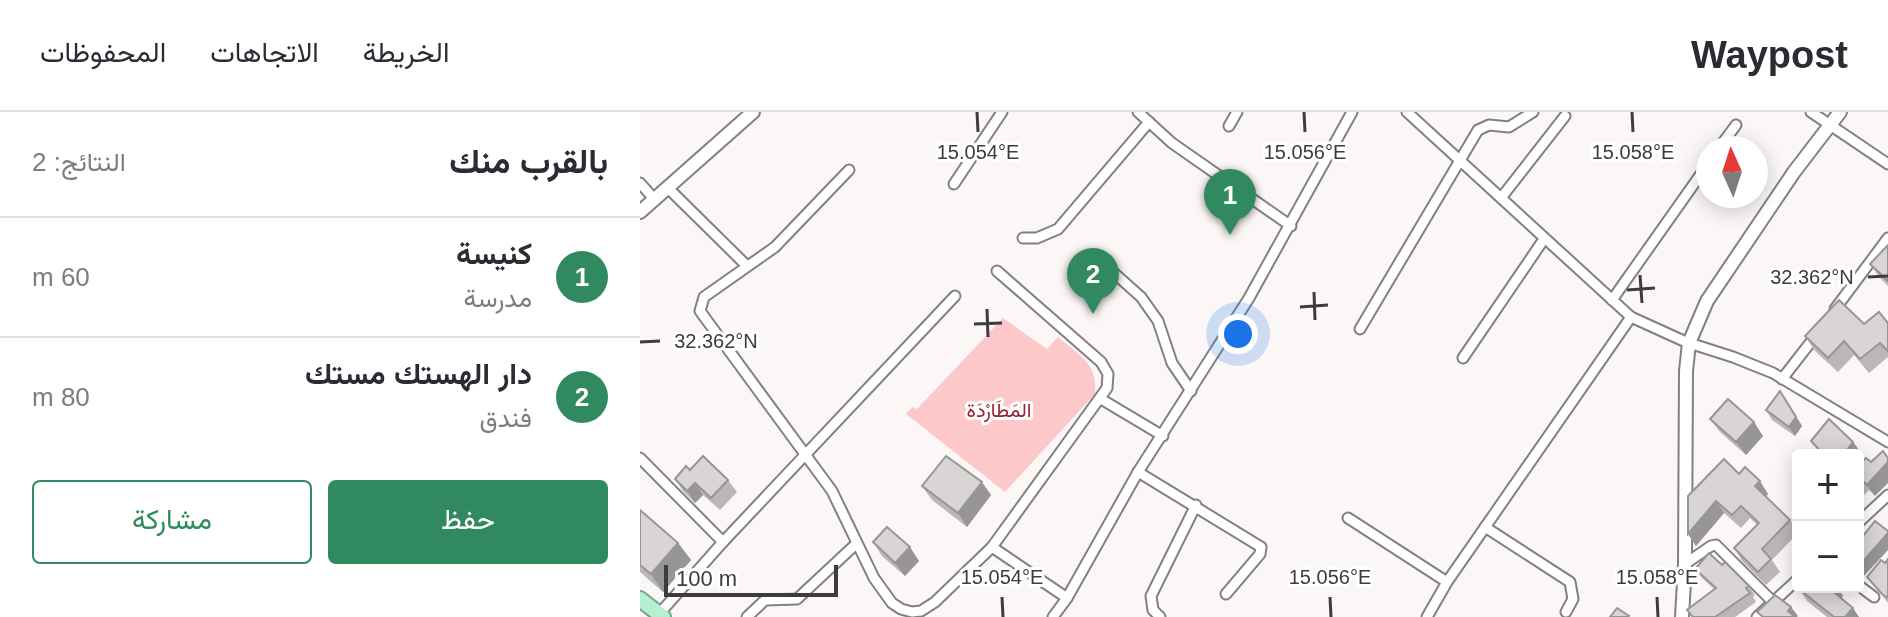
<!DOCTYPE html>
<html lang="ar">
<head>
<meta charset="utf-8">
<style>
  :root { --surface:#fff; --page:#f7f7f7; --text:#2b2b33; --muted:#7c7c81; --line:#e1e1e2; --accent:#318a5f }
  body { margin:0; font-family:Arial,Vazirmatn,sans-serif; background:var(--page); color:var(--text); direction:rtl }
  .controls { position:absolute; right:24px; bottom:24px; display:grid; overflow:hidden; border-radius:8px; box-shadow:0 4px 20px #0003 }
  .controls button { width:72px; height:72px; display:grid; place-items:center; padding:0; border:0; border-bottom:2px solid var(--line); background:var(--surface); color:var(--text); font:40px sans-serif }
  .compass { position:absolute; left:1056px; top:24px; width:72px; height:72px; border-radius:50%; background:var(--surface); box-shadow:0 4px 20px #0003; rotate:357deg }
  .scale { position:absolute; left:24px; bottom:20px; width:174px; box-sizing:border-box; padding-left:8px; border:4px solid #3d3b3b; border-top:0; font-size:22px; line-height:28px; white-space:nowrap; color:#3d3b3b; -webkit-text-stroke:6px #fff; paint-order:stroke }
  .you { position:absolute; left:598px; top:222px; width:28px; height:28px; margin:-20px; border:6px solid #fff; border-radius:50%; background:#1a73e8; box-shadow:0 0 0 12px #1a73e833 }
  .badge { display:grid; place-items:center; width:52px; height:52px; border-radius:50%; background:var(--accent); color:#fff; font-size:26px; font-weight:700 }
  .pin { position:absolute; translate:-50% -66px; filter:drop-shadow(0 2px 4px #0008) }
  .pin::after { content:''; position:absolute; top:42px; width:28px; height:24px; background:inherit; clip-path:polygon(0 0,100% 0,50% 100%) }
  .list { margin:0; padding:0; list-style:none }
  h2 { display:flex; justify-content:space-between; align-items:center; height:104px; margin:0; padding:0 32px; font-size:34px }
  h2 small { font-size:26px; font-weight:400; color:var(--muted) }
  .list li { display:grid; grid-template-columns:52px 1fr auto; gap:24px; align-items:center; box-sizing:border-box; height:120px; padding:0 32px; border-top:2px solid var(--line) }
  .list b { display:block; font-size:30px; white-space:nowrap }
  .list p { margin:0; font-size:26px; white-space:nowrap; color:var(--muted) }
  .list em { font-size:26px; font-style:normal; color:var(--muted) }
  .actions { display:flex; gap:16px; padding:24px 32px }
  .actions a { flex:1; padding:18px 0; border:2px solid var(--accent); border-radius:8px; text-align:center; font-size:28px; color:var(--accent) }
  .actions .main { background:var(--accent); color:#fff }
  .map { position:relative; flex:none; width:1248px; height:505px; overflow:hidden; direction:ltr }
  header { display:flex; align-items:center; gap:48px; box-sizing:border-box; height:112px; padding:0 40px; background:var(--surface); border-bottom:2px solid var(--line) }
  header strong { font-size:38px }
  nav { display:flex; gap:44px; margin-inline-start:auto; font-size:28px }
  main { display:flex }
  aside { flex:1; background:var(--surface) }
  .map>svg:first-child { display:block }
  .green { fill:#fdc8c9 }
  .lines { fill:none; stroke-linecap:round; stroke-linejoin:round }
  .minor-casing { stroke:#848080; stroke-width:13 }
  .tertiary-casing { stroke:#848080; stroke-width:16 }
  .primary-casing { stroke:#6fa989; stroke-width:18 }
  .minor { stroke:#fff; stroke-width:9 }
  .tertiary { stroke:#fff; stroke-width:12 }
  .primary { stroke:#b9efd1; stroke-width:14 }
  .wall { fill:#bbb7b7 }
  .shaded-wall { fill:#989595 }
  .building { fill:#d9d5d5; stroke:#989595; stroke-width:2 }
  .ticks { fill:none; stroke:#3d3b3b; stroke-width:3 }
  .labels { text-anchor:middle; stroke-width:6; stroke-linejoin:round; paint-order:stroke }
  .park-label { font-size:20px; fill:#942233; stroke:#fff }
  .ticks-label { font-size:20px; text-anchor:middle; fill:#3d3b3b; stroke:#fff; stroke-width:6; stroke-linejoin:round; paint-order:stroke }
</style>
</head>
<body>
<header>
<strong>Waypost</strong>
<nav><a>الخريطة</a><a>الاتجاهات</a><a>المحفوظات</a></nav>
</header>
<main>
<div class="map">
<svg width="1248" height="505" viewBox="0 0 1248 505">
  <rect width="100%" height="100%" fill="#fbf7f7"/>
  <path class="green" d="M363,206l44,31 11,-12c21,18 40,26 37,57l-90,98 -99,-78 6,-7 5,2z"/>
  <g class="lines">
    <defs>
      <g id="minor">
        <path d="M498,0l34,31 119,83"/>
        <path d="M767,0l224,205 55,25 47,15 40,16 115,69"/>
        <path d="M1171,0l77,52"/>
        <path d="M589,14l8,-14"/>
        <path d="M1079,36l17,-23"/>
        <path d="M209,58l-74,77 -71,50 -4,14 132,180 42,87 18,25 9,6 11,3 9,-1 14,-9 57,-55 115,-159 1,-14 -7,-12 -104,-91"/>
        <path d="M0,71l15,17"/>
        <path d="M314,72l48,-72"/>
        <path d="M28,76l78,77"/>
        <path d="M861,86l64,-82"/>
        <path d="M383,126h14l21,-9 91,-107"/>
        <path d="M464,152l37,33 17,24 14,42 19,28"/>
        <path d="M972,188l96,-136"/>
        <path d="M1195,197l53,-71"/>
        <path d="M720,217l118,-199 11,-5 20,2 24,-15"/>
        <path d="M823,246l81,-119"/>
        <path d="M1142,267l35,-45"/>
        <path d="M461,287l62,37"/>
        <path d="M0,346l83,84"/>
        <path d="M498,360l123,75 -1,7 -34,40"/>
        <path d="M708,406l99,64"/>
        <path d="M1218,411l30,-28"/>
        <path d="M845,415l85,55 3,17 -7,13"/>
        <path d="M352,435l75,51"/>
        <path d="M1045,452l26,-18 5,-1 57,57"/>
        <path d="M1218,473l16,12"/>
        <path d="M19,502l64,-72 232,-246"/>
        <path d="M107,505l18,-17 32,-1 59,-55"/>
        <path d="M413,505l14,-19 71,-126 111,-174 103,-186"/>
        <path d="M520,505l-7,-7 -2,-14 45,-91"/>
        <path d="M787,505l20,-35 184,-265"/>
        <path d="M1117,505l41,-38"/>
      </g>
      <g id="tertiary">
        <path d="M0,100l113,-100"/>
        <path d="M1042,505l3,-53 1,-193 3,-28 18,-42 87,-129 46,-60"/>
      </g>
      <path id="primary" d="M0,487l23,18"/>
    </defs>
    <use href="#minor" class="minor-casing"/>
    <use href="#tertiary" class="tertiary-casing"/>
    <use href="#primary" class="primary-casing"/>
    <use href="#minor" class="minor"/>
    <use href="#tertiary" class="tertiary"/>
    <use href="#primary" class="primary"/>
  </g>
  <g class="wall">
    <path d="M1248,133v41l-9,-9 -9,-13z"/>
    <path d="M1248,211v34l-19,16 -15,-18 -16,17 -24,-22 -9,-14 59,-12z"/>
    <path d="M1140,279l22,35 -7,10 -23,-16 -6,-10z"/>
    <path d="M1070,307l53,17 -17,19 -26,-23z"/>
    <path d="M1218,354l17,30 -6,-6 -11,11z"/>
    <path d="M50,358l38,10 9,12 -17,18 -17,-15 -8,8 -12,-12 -8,-12z"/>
    <path d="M1099,362l29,20 -2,2 24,24 8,11v2l-26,27 8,12 -14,13 -24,-24 -8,-13 23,-23 -7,-7 -9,10 -17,-15 -28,33 -8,-12z"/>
    <path d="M282,374l69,9 -24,32 -35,-27z"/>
    <path d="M0,398l38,33 13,17 -28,32 -23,-20z"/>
    <path d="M233,430l46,19 -14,15 -23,-20z"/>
    <path d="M1248,447v44l-21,-26 18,-14z"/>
    <path d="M1055,457l54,17 6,9 -2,2 3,5 -21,15h-43l22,-28 -12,-11z"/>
    <path d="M1161,475h36l6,9 -2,2 18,19h-32l-20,-16 -8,-12z"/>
  </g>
  <g class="shaded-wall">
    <path d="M1140,279l22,35 -7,10 -6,-9z"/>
    <path d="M1114,310l9,14 -17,19 -10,-13z"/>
    <path d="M1213,330l10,13 -5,7v-7h-15z"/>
    <path d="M1248,350v21l-13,13 -8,-11z"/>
    <path d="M1120,369l8,13 -4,5 -9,-13z"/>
    <path d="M342,370l9,13 -24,32 -9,-14z"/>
    <path d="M55,371l8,12 -8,8 -8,-12z"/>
    <path d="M1076,389l8,12 -28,33 -8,-12z"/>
    <path d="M1248,421v17l-24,26 -6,-9z"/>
    <path d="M38,431l13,17 -28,32 -12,-18z"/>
    <path d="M270,435l9,14 -14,15 -10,-13z"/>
    <path d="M1192,475h5l6,9 -4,5 -9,-12z"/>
    <path d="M1151,495l7,9 -1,1h-5l-4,-6z"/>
    <path d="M1213,496l6,9h-14z"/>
  </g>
  <g class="building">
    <path d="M1248,133v36l-18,-17z"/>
    <path d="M1199,188l25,24 15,-12 9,11v28l-8,-8 -20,16 -16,-18 -16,17 -23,-22z"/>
    <path d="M1140,279l16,26 -7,10 -23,-17z"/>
    <path d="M1088,287l26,23 -18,20 -26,-23z"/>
    <path d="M1189,307l24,23 -10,13h-19l-13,-14z"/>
    <path d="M1243,339l5,7v4l-21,23 -7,-7 -2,3v-15l8,-8 5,4z"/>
    <path d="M63,344l25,24 -17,18 -16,-15 -8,8 -12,-12 11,-13 4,4z"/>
    <path d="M306,344l36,26 -24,31 -36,-27z"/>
    <path d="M1084,347l15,15 6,-7 15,14 -5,5 35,34 -28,29 9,10 -13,13 -24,-24 25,-25 -18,-17 -9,9 -16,-14 -28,33v-38z"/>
    <path d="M0,398l38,33 -27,31 -11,-9z"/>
    <path d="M1235,409l13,10v2l-30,34v-27l1,1z"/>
    <path d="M247,415l23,20 -15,16 -22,-21z"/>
    <path d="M1069,441l13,12 3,-3 24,24 -3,2 4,5 -35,24h-22l-6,-7 29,-22 -21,-19z"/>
    <path d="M1248,447v39l-6,-4 -15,-17 14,-17 4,3z"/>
    <path d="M1161,475h31l-2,2 23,19 -8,9h-11l-35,-28z"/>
    <path d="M1135,483l16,12 -3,4 7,6h-32l-6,-5z"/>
    <path d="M977,496l12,8 -1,1h-18z"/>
  </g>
  <path class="ticks" d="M337,0l1,20M664,0l1,20M992,0l1,20M1000,163l2,28M1228,165l20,-1M987,178l28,-2M674,180l1,28M660,195l28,-2M347,197l1,28M334,212l28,-1M0,230l20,-1M362,485l1,20M690,485l1,20M1017,485l1,20"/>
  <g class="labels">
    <g class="park-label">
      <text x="359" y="305">المَطَارْدَة</text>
    </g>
  </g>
  <g class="ticks-label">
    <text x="338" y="47">15.054°E</text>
    <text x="665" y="47">15.056°E</text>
    <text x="993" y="47">15.058°E</text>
    <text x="1172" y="172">32.362°N</text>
    <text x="76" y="236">32.362°N</text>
    <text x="362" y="472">15.054°E</text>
    <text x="690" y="472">15.056°E</text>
    <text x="1017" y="472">15.058°E</text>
  </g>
</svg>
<div class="controls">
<button>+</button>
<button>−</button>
</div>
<svg class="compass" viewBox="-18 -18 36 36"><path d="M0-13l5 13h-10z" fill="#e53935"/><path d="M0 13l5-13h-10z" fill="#7c7c81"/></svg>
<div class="scale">100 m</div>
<div class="you"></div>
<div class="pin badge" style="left:590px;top:123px">1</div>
<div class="pin badge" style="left:453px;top:202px">2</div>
</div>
<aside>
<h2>بالقرب منك<small>النتائج: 2</small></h2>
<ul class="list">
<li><span class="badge">1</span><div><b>كنيسة</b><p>مدرسة</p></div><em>60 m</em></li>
<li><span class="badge">2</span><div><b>دار الهستك مستك</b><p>فندق</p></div><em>80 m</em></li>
</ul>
<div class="actions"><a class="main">حفظ</a><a>مشاركة</a></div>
</aside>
</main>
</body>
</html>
